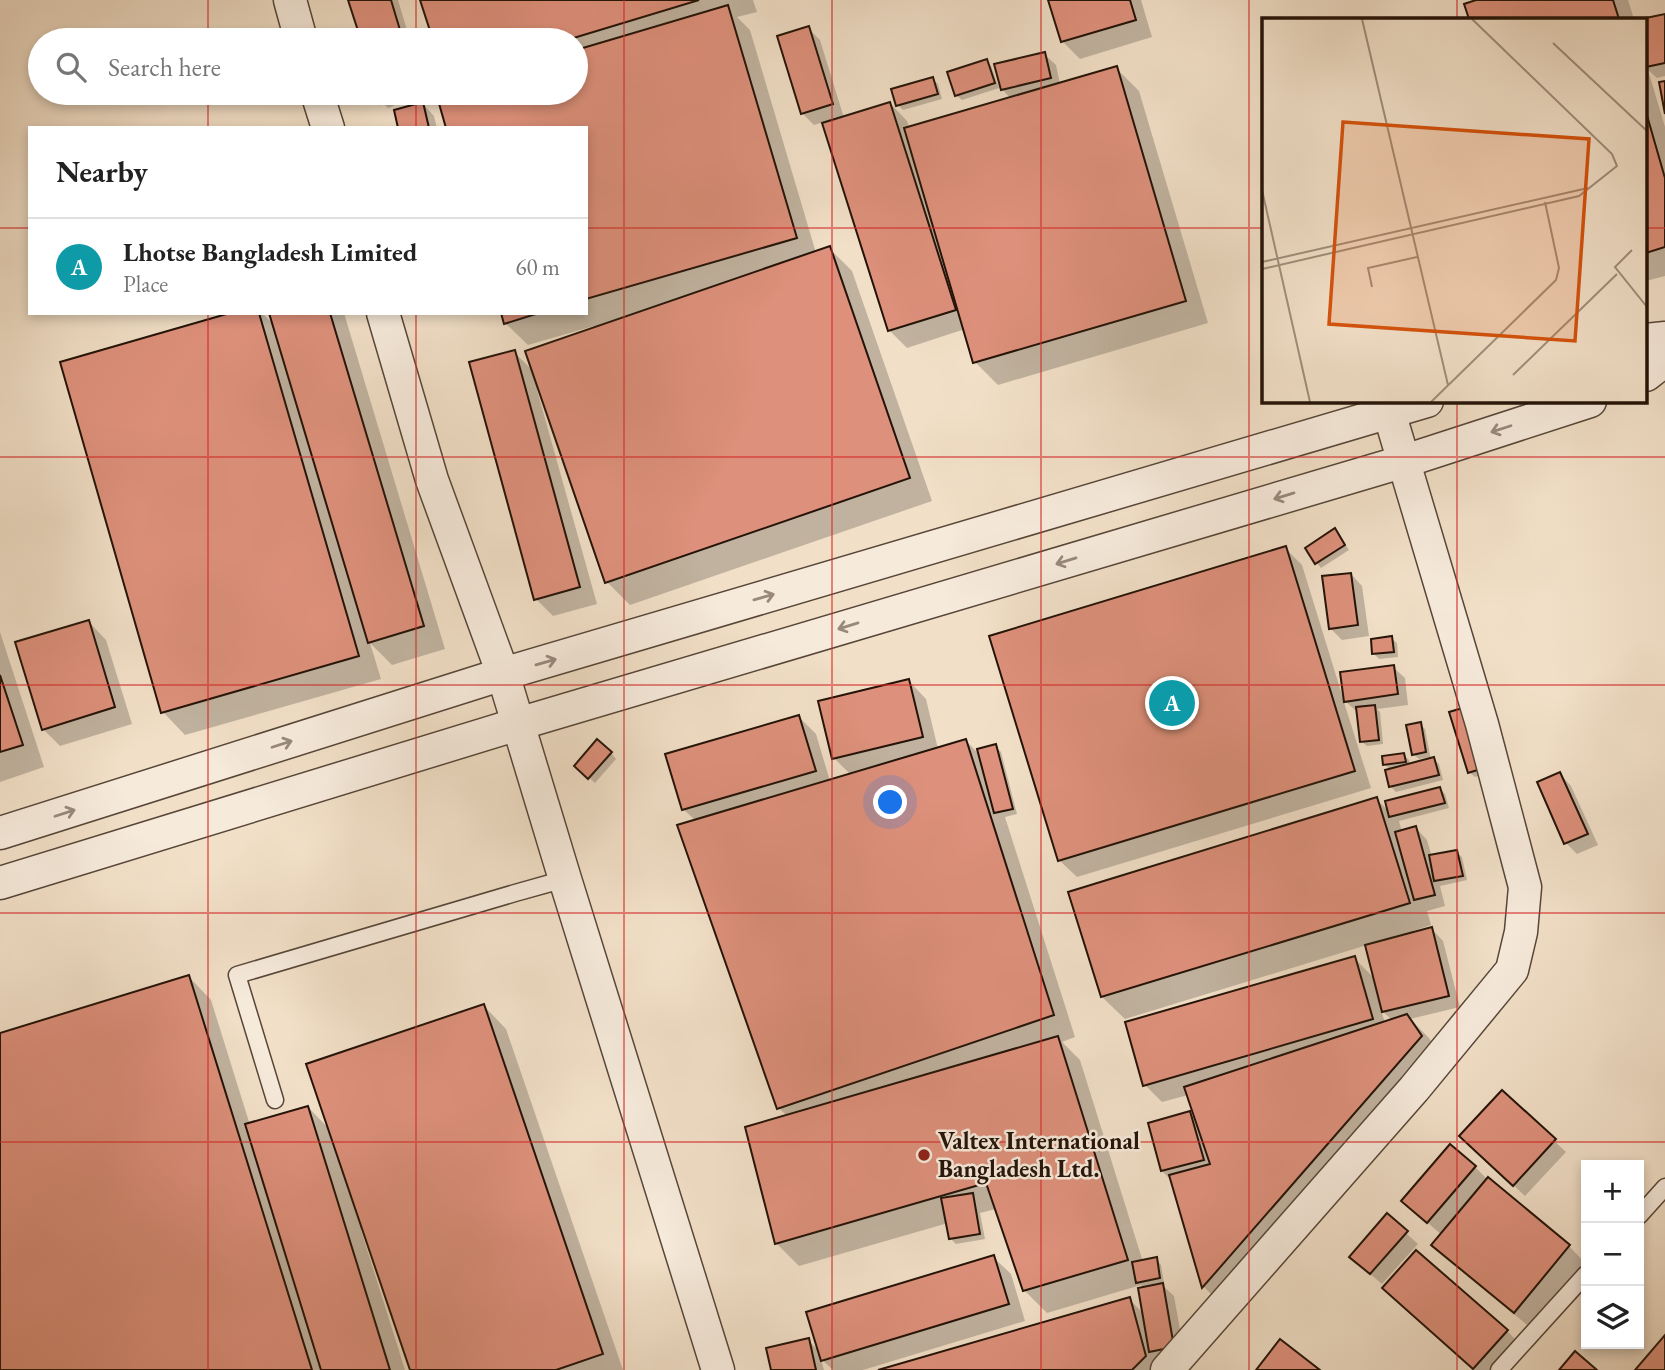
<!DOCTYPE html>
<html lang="en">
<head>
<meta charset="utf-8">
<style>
  :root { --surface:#fff; --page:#f6f6f6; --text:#222; --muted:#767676; --line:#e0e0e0; --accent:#8f2418 }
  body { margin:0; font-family:"EB Garamond",serif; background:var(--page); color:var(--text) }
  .controls { position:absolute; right:21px; bottom:21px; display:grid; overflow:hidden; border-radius:0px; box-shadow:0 4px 10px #0003 }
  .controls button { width:63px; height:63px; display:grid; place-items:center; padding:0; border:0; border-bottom:2px solid var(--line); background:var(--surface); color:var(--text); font:35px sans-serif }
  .you { position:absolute; left:891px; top:803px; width:24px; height:24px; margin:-18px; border:5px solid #fff; border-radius:50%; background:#1a73e8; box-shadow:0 0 0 10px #1a73e833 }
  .badge { display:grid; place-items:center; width:46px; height:46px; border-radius:50%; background:var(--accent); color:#fff; font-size:23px; font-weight:700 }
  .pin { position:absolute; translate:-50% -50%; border:4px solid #fff; box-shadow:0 2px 7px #0006 }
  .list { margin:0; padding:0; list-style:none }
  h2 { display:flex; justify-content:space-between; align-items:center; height:91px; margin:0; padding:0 28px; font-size:30px }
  h2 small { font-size:23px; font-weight:400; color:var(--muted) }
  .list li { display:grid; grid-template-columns:46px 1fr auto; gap:21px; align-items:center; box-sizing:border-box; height:98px; padding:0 28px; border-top:2px solid var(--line) }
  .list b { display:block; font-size:26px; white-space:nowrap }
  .list p { margin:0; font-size:23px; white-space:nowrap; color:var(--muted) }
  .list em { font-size:23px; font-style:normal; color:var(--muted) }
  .icon { flex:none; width:38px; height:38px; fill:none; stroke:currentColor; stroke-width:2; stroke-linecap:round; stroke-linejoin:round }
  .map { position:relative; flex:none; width:1665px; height:1370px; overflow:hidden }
  .search { position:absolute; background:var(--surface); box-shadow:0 4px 10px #0003; left:28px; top:28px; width:560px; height:77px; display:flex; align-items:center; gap:18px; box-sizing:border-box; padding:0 24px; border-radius:38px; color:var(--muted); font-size:26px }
  .panel { position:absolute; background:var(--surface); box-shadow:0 4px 10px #0003; left:28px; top:126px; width:560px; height:189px; border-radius:0px }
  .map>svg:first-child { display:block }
  .shadow { fill:#0003; fill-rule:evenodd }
  .building { fill:#dd907b; stroke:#241308; stroke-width:2 }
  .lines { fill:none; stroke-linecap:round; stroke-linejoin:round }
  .lane-casing { stroke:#574638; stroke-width:19 }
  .street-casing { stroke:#574638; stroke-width:35 }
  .lane { stroke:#f6eadb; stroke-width:16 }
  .street { stroke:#f6eadb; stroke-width:32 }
  .oneway { stroke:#98897c }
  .grid { fill:none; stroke:#d62828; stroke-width:2; stroke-opacity:0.55 }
  .poi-dot { fill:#8f2418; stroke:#f6eadb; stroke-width:2.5 }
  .labels { text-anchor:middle; stroke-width:5; stroke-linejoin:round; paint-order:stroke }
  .poi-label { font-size:24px; font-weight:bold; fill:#241308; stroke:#f6eadb; text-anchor:start }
  .inset-road { fill:none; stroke:#9f8d7b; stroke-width:2 }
  .view { fill:#d4520c; fill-opacity:0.15; stroke:#d4520c; stroke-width:3.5 }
  .inset-edge { fill:none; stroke:#241308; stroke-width:3.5 }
</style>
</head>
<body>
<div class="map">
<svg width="1665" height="1370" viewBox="0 0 1665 1370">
  <rect width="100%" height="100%" fill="#f1dfc7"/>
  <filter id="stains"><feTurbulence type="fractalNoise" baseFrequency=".00286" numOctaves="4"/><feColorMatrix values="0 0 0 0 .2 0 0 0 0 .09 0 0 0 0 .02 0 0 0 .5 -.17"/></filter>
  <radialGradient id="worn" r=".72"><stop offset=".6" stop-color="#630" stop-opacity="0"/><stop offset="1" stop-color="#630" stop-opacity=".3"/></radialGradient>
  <g class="shadow">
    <path d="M350,0h48l12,40h-48z"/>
    <path d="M422,0h331l4,12 -20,5 13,13 66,223 13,-5 23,23 80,230 -302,104 -23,-23 -67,-193 -3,1 60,214 -44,12 -17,-17 -22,-247 20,20 61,-43 -1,-3 -66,19 -23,-22 -2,-10h83v-185h-138l-10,-35h138v-53h-142z"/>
    <path d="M1050,0h91l11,37 -72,22 -18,-18z"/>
    <path d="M1483,0h145l6,19h-163l-5,-14z"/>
    <path d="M1665,16v60l-8,2 -9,-8 17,57v149l-19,5v-261z"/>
    <path d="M808,28l12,12 24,78 46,-15 17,18 3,8 101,-30 -9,-10 42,-35 12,11 4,19 56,-16 23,23 69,232 -210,62 -23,-23 -10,-33 -58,19 -18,-18 -66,-208 -9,3 -12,-12z"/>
    <path d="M986,61l5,5 8,22 -37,12 -6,-5z"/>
    <path d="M932,79l6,5 4,15 -39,11 -5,-5z"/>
    <path d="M379,93h46l-37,15 -5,-5z"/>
    <path d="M423,104l11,12 3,12h-37z"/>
    <path d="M236,313h26l12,12 -4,-12h74l101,336 -53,16 -22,-22 11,36 -196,56 -22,-23z"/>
    <path d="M1335,530l14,20 -28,18 -5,-6z"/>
    <path d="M1285,548l17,17 41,133 50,-31 12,11 3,27 -31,4 3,3 3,32 -16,2 -6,-5 -4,-29 -14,-13 28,89 -294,89 -18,-17z"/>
    <path d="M1351,574l11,12 7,50 -27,4 -12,-12z"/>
    <path d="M89,622l17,18 26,84 -72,22 -17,-17z"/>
    <path d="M0,632l44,135 -44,15z"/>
    <path d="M1391,638l6,5 1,14 -19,2 -5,-5z"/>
    <path d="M909,681l17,18 12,50 28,-8 15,15 14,-10 6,6 16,62 -12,3 70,220 -13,5 18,18 63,202 13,-3 5,6 3,18 -3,1 13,12 11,62 -24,12h-277l245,-71 15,15v-26l-3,-3 -94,28 -23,-23 -28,-81 -16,4 5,26 -29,5 -5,-5 -3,-16 -149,43 -23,-23 11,-127 -8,-8 -83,-287 -13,-12 116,-92 17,17 14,47 21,-6 -17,-17z"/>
    <path d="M1451,713l37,60 -13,4 -6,-5z"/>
    <path d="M1420,724l5,5 6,31 2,-1 6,5 4,16 -47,12 -5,-5 -4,-16 4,-1 -7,-6 20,-9 5,5 1,5 20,-5v-3l-11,2 -6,-5z"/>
    <path d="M611,753l5,6 -21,24 -19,-17z"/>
    <path d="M1560,774l11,12 27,59 -21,9 -11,-11z"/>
    <path d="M1440,789l5,5 4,14 -50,13 3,11 14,-4 11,12 5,17 24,-5 6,5 5,23 -27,6 5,20 -18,5 4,14 -18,6 1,3 18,-5 11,12 17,66 -50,12 19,19 14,21 -217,250 -22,-22 -32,-106 -10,-10 28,-58 7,7 -9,-25 -26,7 -17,-17 209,-127 21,21 -8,-34 -242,74 -23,-22 274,-198 14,13zM1381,1010l11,10 -7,3z"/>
    <path d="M189,977l22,23 39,125 58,-18 23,24 153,-125 22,23 117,341h-211l-48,-141 -3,1 44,140h-405v-335z"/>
    <path d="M1502,1092l64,60 -41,44 -53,-49z"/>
    <path d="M1475,1167l13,13 81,66 17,18 -54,65 -81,-67 -17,-17 8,-10 -27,-23z"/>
    <path d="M1387,1216l31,28 -36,40 -19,-16z"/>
    <path d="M993,1257l18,17 14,47 -162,49h-30l-12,-11 3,11h-51l35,-30 12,12z"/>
    <path d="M1384,1288l123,43 17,17 -19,22h-30l-74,-64z"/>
  </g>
  <g class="building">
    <path d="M348,0h43l12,40h-42z"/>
    <path d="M420,0h279l-132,40h-134z"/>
    <path d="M1048,0h82l6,20 -75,22z"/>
    <path d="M1476,0h137l6,19h-150l-5,-15z"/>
    <path d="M728,5l69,233 -211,61v-171h-140l-10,-35h140v-43z"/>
    <path d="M1665,14v49l-19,4v-48h-5z"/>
    <path d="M809,26l24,78 -32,10 -24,-78z"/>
    <path d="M1045,52l6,26 -50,12 -7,-26z"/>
    <path d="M987,59l8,24 -40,13 -8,-24z"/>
    <path d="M1117,66l69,235 -213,62 -69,-235z"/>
    <path d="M933,77l5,17 -42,12 -5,-17z"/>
    <path d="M1665,81v33l-6,-32z"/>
    <path d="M377,93h32l-28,11z"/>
    <path d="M423,102l6,26h-31l-4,-18z"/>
    <path d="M890,102l66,208 -68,21 -66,-208z"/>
    <path d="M1646,112l19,66v69l-19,6z"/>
    <path d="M830,246l80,232 -305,105 -80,-232z"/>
    <path d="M230,313h29l100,343 -198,57 -101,-351z"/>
    <path d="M269,313h61l94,313 -56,17z"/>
    <path d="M501,313h38l-35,11z"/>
    <path d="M515,350l65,237 -46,13 -65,-238z"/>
    <path d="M1335,528l10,17 -30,19 -10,-16z"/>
    <path d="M1286,546l69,225 -297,90 -69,-225z"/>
    <path d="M1351,573l7,52 -29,4 -7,-53z"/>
    <path d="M89,620l26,87 -73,23 -27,-88z"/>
    <path d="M1392,636l2,16 -22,2 -1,-15z"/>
    <path d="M1394,665l4,29 -54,8 -4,-30z"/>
    <path d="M0,675l23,70 -23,7z"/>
    <path d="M909,679l14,58 -91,22 -14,-58z"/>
    <path d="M1375,705l4,35 -19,2 -4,-35z"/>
    <path d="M1466,707l18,61 -16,5 -19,-61z"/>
    <path d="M799,715l17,56 -134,39 -17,-56z"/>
    <path d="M1421,722l5,30 -14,3 -6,-30z"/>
    <path d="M597,739l15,13 -24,27 -14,-13z"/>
    <path d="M966,739l88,276 -277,94 -100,-284z"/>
    <path d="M996,744l17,65 -19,4 -17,-64z"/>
    <path d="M1404,753l2,9 -23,3 -1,-9z"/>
    <path d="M1434,757l5,18 -50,12 -4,-17z"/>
    <path d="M1560,772l28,62 -24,10 -27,-62z"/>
    <path d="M1440,787l5,16 -56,14 -4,-16z"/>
    <path d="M1377,797l33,106 -309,94 -33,-105z"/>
    <path d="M1416,826l19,69 -21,5 -19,-68z"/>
    <path d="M1457,850l6,26 -29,5 -5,-26z"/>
    <path d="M1432,927l17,69 -67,16 -17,-67z"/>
    <path d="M1355,956l18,63 -230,67 -18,-64z"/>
    <path d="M189,975l123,395h-312v-337z"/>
    <path d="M484,1004l119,350 -47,16h-146l-104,-306z"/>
    <path d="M1407,1014l15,22 -220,252 -33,-113 41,-11 -26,-77z"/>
    <path d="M1058,1036l70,224 -105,31 -37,-108 -211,61 -30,-117z"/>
    <path d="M1502,1090l54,49 -43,47 -54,-50z"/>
    <path d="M308,1106l82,264h-69l-76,-246z"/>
    <path d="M1190,1111l14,49 -43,11 -13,-48z"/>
    <path d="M1450,1144l26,22 -49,57 -26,-22z"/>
    <path d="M1488,1177l82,68 -56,68 -83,-68z"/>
    <path d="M973,1193l7,41 -31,5 -8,-41z"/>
    <path d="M1387,1213l21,18 -38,43 -21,-17z"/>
    <path d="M1416,1250l92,80 -35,39 -91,-81z"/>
    <path d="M994,1255l15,49 -188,57 -15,-49z"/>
    <path d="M1157,1257l3,21 -24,5 -4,-21z"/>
    <path d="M1163,1283l11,64 -25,5 -11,-64z"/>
    <path d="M1130,1297l16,59 -14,14h-254z"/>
    <path d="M1665,1335v35h-30z"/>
    <path d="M809,1338l7,32h-45l-5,-22z"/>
    <path d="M1280,1339l40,31h-64z"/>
    <path d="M1575,1351l22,19h-38z"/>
  </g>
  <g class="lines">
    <defs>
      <g id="lane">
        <path d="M275,1100l-38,-125 278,-82 50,-14"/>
        <path d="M1639,1216l26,-29"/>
        <path d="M1499,1370l87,-96"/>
      </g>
      <g id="street">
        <path d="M290,0l11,40"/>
        <path d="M317,93l11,35"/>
        <path d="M383,313l49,167 71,194 62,205 153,491"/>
        <path d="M1646,340l19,-2"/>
        <path d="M1646,375l19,-15"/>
        <path d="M0,833l503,-159 924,-273"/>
        <path d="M0,883l518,-159 887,-263 185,-60"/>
        <path d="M1167,1370l247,-281 98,-119 9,-38 4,-45 -43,-163 -93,-312"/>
      </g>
    </defs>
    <use href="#lane" class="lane-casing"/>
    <use href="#street" class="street-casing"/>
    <use href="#lane" class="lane"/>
    <use href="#street" class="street"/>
  </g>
  <defs><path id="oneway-shaft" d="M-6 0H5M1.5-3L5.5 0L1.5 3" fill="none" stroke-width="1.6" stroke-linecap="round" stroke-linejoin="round" transform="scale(1.75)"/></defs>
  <g class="oneway">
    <use href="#oneway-shaft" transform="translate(1501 429) rotate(162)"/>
    <use href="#oneway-shaft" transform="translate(1284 496) rotate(163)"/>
    <use href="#oneway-shaft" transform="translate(1066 561) rotate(163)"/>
    <use href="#oneway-shaft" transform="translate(764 597) rotate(-16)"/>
    <use href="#oneway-shaft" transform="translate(848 626) rotate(163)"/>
    <use href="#oneway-shaft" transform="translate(546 662) rotate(-16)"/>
    <use href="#oneway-shaft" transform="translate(282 744) rotate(-18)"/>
    <use href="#oneway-shaft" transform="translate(65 813) rotate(-18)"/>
  </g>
  <path class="grid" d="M208,0v40M416,0v40M624,0v1370M832,0v1370M1041,0v1370M1249,0v1370M1457,0v19M208,93v35M416,93v35M0,228h30M586,228h678M1646,228h19M208,313v1057M416,313v1057M1457,401v969M0,457h1665M0,685h1665M0,913h1665M0,1142h1665"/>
  <circle class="poi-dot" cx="924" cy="1155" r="7"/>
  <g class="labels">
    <g class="poi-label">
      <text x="938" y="1149">Valtex International<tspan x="938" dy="28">Bangladesh Ltd.</tspan></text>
    </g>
  </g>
  <g transform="translate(1262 18)">
    <rect width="385" height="385" fill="#f1dfc7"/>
    <path class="inset-road" d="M100,1l86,366M291,25l94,88M0,172l48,212M370,232l-17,17 32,40M0,244l326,-74M0,251l317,-73 38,-30 -5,-12 -140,-135M110,269l-4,-19 49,-11M251,357l104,-101M169,384l125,-122 3,-12 -14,-66"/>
    <path class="view" d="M81,104l246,17 -14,202 -246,-17z"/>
    <rect width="385" height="385" class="inset-edge"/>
  </g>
  <rect width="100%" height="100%" filter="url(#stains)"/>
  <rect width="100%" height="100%" fill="url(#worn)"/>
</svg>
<div class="controls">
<button>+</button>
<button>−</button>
<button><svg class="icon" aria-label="layers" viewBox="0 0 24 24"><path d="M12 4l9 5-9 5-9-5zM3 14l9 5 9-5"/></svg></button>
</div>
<div class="you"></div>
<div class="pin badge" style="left:1172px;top:703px;background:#0f9aa8">A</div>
<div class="search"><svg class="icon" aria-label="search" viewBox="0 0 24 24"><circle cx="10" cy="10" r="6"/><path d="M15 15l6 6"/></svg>Search here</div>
<section class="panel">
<h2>Nearby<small></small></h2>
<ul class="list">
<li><span class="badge" style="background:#0f9aa8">A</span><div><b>Lhotse Bangladesh Limited</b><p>Place</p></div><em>60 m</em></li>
</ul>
</section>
</div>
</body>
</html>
